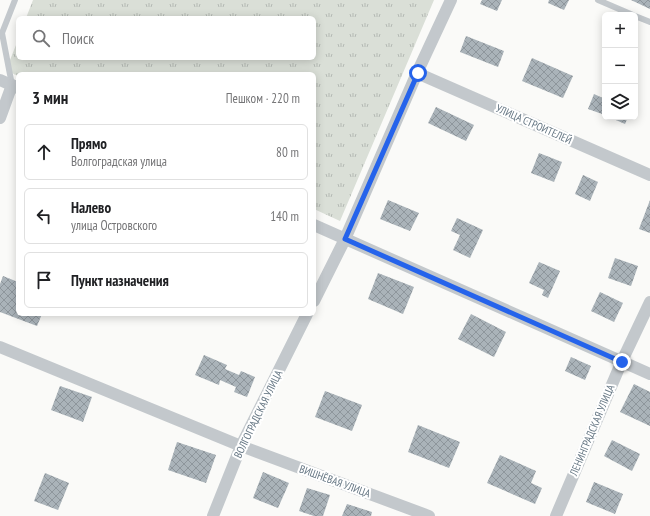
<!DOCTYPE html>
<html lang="ru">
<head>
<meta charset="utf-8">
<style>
  :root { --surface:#fff; --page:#f2f2f2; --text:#202124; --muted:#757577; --line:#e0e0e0 }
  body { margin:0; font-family:"PT Sans Narrow",sans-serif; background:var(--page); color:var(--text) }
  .controls { position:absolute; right:12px; top:12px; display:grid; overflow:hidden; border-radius:6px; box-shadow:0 2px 10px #0003 }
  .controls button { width:36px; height:36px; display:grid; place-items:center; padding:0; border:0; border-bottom:1px solid var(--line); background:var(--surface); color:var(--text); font:20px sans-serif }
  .stop { position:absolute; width:12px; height:12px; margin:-9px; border:3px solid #2563eb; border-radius:50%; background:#fff }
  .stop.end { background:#2563eb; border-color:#fff; box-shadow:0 1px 4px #0008 }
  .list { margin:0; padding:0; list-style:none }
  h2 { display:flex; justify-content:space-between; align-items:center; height:52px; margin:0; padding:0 16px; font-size:17px }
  h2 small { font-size:13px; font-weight:400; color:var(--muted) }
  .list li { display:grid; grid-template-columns:26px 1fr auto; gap:12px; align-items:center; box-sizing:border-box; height:56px; margin:0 8px 8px; padding:0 8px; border:1px solid var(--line); border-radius:6px }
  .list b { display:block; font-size:15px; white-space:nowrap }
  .list p { margin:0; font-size:13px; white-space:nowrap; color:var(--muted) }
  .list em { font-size:13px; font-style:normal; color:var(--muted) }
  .icon { flex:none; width:22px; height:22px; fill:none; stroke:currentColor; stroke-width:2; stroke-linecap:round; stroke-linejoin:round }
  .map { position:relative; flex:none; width:650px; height:516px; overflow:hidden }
  .search { position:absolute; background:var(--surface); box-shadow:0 2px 10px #0003; left:16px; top:16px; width:300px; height:44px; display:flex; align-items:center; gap:10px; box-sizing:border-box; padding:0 14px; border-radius:6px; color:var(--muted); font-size:15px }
  .panel { position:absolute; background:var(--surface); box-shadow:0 2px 10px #0003; left:16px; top:72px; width:300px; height:244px; border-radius:6px }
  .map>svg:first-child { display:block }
  .grass { fill:url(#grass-tufts) }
  .building { fill:url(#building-cross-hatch) }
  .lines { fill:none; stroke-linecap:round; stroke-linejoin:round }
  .lane { stroke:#c3c8cc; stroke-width:6 }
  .street { stroke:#c3c8cc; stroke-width:12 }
  .route { stroke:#2563eb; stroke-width:5 }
  .labels { text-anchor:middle; stroke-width:4; stroke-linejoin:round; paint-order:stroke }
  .street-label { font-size:11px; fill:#657683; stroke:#fff }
</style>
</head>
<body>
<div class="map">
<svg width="650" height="516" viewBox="0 0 650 516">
  <defs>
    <pattern id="grass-tufts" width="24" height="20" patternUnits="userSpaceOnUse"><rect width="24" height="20" fill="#dadfd7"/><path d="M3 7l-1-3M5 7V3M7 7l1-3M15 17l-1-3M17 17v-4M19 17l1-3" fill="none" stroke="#b4b9b4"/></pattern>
    <pattern id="building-cross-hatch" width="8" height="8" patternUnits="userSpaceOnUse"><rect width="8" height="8" fill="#aab3b9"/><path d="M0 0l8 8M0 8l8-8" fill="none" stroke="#8e969c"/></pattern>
  </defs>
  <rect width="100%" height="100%" fill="#fafaf8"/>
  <path class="grass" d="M33,0h401l-94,221 -26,-12v-135h-296v2l-12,-6 12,-30v18h296v-40h-288z"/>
  <g class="building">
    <path d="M482,0h20l-5,11 -17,-7z"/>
    <path d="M549,0h20l-5,10 -16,-7z"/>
    <path d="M631,0h19v9z"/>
    <path d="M466,36l38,15 -6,16 -38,-15z"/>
    <path d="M532,58l41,18 -10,22 -41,-17z"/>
    <path d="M594,94l11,5v16l-17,-6z"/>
    <path d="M436,107l38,18 -8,16 -38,-18z"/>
    <path d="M609,117h19l-3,7z"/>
    <path d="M539,153l23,9 -8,20 -23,-9z"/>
    <path d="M583,175l15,7 -8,19 -15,-7z"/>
    <path d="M388,200l31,13 -9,18 -30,-12z"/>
    <path d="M650,200v33l-11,-4z"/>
    <path d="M457,218l26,12 -13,28 -17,-8 7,-15 -9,-4z"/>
    <path d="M615,258l23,8 -7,20 -23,-8z"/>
    <path d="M539,262l21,9 -12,27 -6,-3 2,-5 -15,-7z"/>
    <path d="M378,273l36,14 -11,27 -35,-15z"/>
    <path d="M3,276l15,6v32h24l-5,12 -37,-14v-28z"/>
    <path d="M600,292l23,11 -9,19 -23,-11z"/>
    <path d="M471,314l35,18 -12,25 -36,-18z"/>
    <path d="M204,355l23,10 -2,4 14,6 2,-4 14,6 -8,20 -13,-5 2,-5 -16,-7 -1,5 -24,-10z"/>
    <path d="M571,357l20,9 -6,14 -20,-9z"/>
    <path d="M634,384l16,8v34l-30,-14z"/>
    <path d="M60,386l32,11 -9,25 -32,-12z"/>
    <path d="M325,391l37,14 -10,26 -37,-14z"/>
    <path d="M418,425l42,17 -11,26 -41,-16z"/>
    <path d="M612,440l28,14 -8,17 -28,-15z"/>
    <path d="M177,442l39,13 -10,28 -38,-13z"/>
    <path d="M500,455l36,16 -5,12 11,5 -7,16 -48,-21z"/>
    <path d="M263,472l26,11 -11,25 -25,-10z"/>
    <path d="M45,473l24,10 -11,27 -24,-9z"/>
    <path d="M594,482l29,12 -8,20 -29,-12z"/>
    <path d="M307,488l23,7 -7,21h-9l-15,-5z"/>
    <path d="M347,504l25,8 -1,4h-29z"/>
  </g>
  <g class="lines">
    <g class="lane">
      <path d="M598,0l35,15"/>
      <path d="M635,16l15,6"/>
      <path d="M12,85l-10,-52 13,-33"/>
    </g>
    <g class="street">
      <path d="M417,73l233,102"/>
      <path d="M0,80l18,8"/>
      <path d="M0,118l12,-33"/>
      <path d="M314,225l336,149"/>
      <path d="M314,301l31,-62 72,-166 34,-73"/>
      <path d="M0,347l241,99 188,70"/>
      <path d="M213,516l28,-70 66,-132"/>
      <path d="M556,516l66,-155 28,-59"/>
    </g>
  </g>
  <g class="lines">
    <path class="route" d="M418,73l-73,166 277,123"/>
  </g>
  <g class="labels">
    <g class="street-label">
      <text transform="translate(534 124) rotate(24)" y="4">УЛИЦА СТРОИТЕЛЕЙ</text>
      <text transform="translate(258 414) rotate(-64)" y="4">ВОЛГОГРАДСКАЯ УЛИЦА</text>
      <text transform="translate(592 430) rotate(-67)" y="4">ЛЕНИНГРАДСКАЯ УЛИЦА</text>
      <text transform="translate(335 481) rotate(20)" y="4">ВИШНЁВАЯ УЛИЦА</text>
    </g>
  </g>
</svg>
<div class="controls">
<button>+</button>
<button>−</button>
<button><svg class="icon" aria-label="layers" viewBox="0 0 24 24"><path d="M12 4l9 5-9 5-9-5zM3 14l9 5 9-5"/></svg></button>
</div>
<div class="stop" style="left:418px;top:73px"></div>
<div class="stop end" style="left:622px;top:362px"></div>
<div class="search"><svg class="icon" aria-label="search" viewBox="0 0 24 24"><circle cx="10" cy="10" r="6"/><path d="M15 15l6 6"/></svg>Поиск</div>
<section class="panel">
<h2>3 мин<small>Пешком · 220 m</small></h2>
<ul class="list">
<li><svg class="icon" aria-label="ahead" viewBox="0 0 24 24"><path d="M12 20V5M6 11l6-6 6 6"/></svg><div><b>Прямо</b><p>Волгоградская улица</p></div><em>80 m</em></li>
<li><svg class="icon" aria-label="left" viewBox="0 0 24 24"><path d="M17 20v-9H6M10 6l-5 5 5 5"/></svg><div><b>Налево</b><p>улица Островского</p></div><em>140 m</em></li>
<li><svg class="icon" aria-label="arrive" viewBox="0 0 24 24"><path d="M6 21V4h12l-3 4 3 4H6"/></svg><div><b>Пункт назначения</b></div></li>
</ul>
</section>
</div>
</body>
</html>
